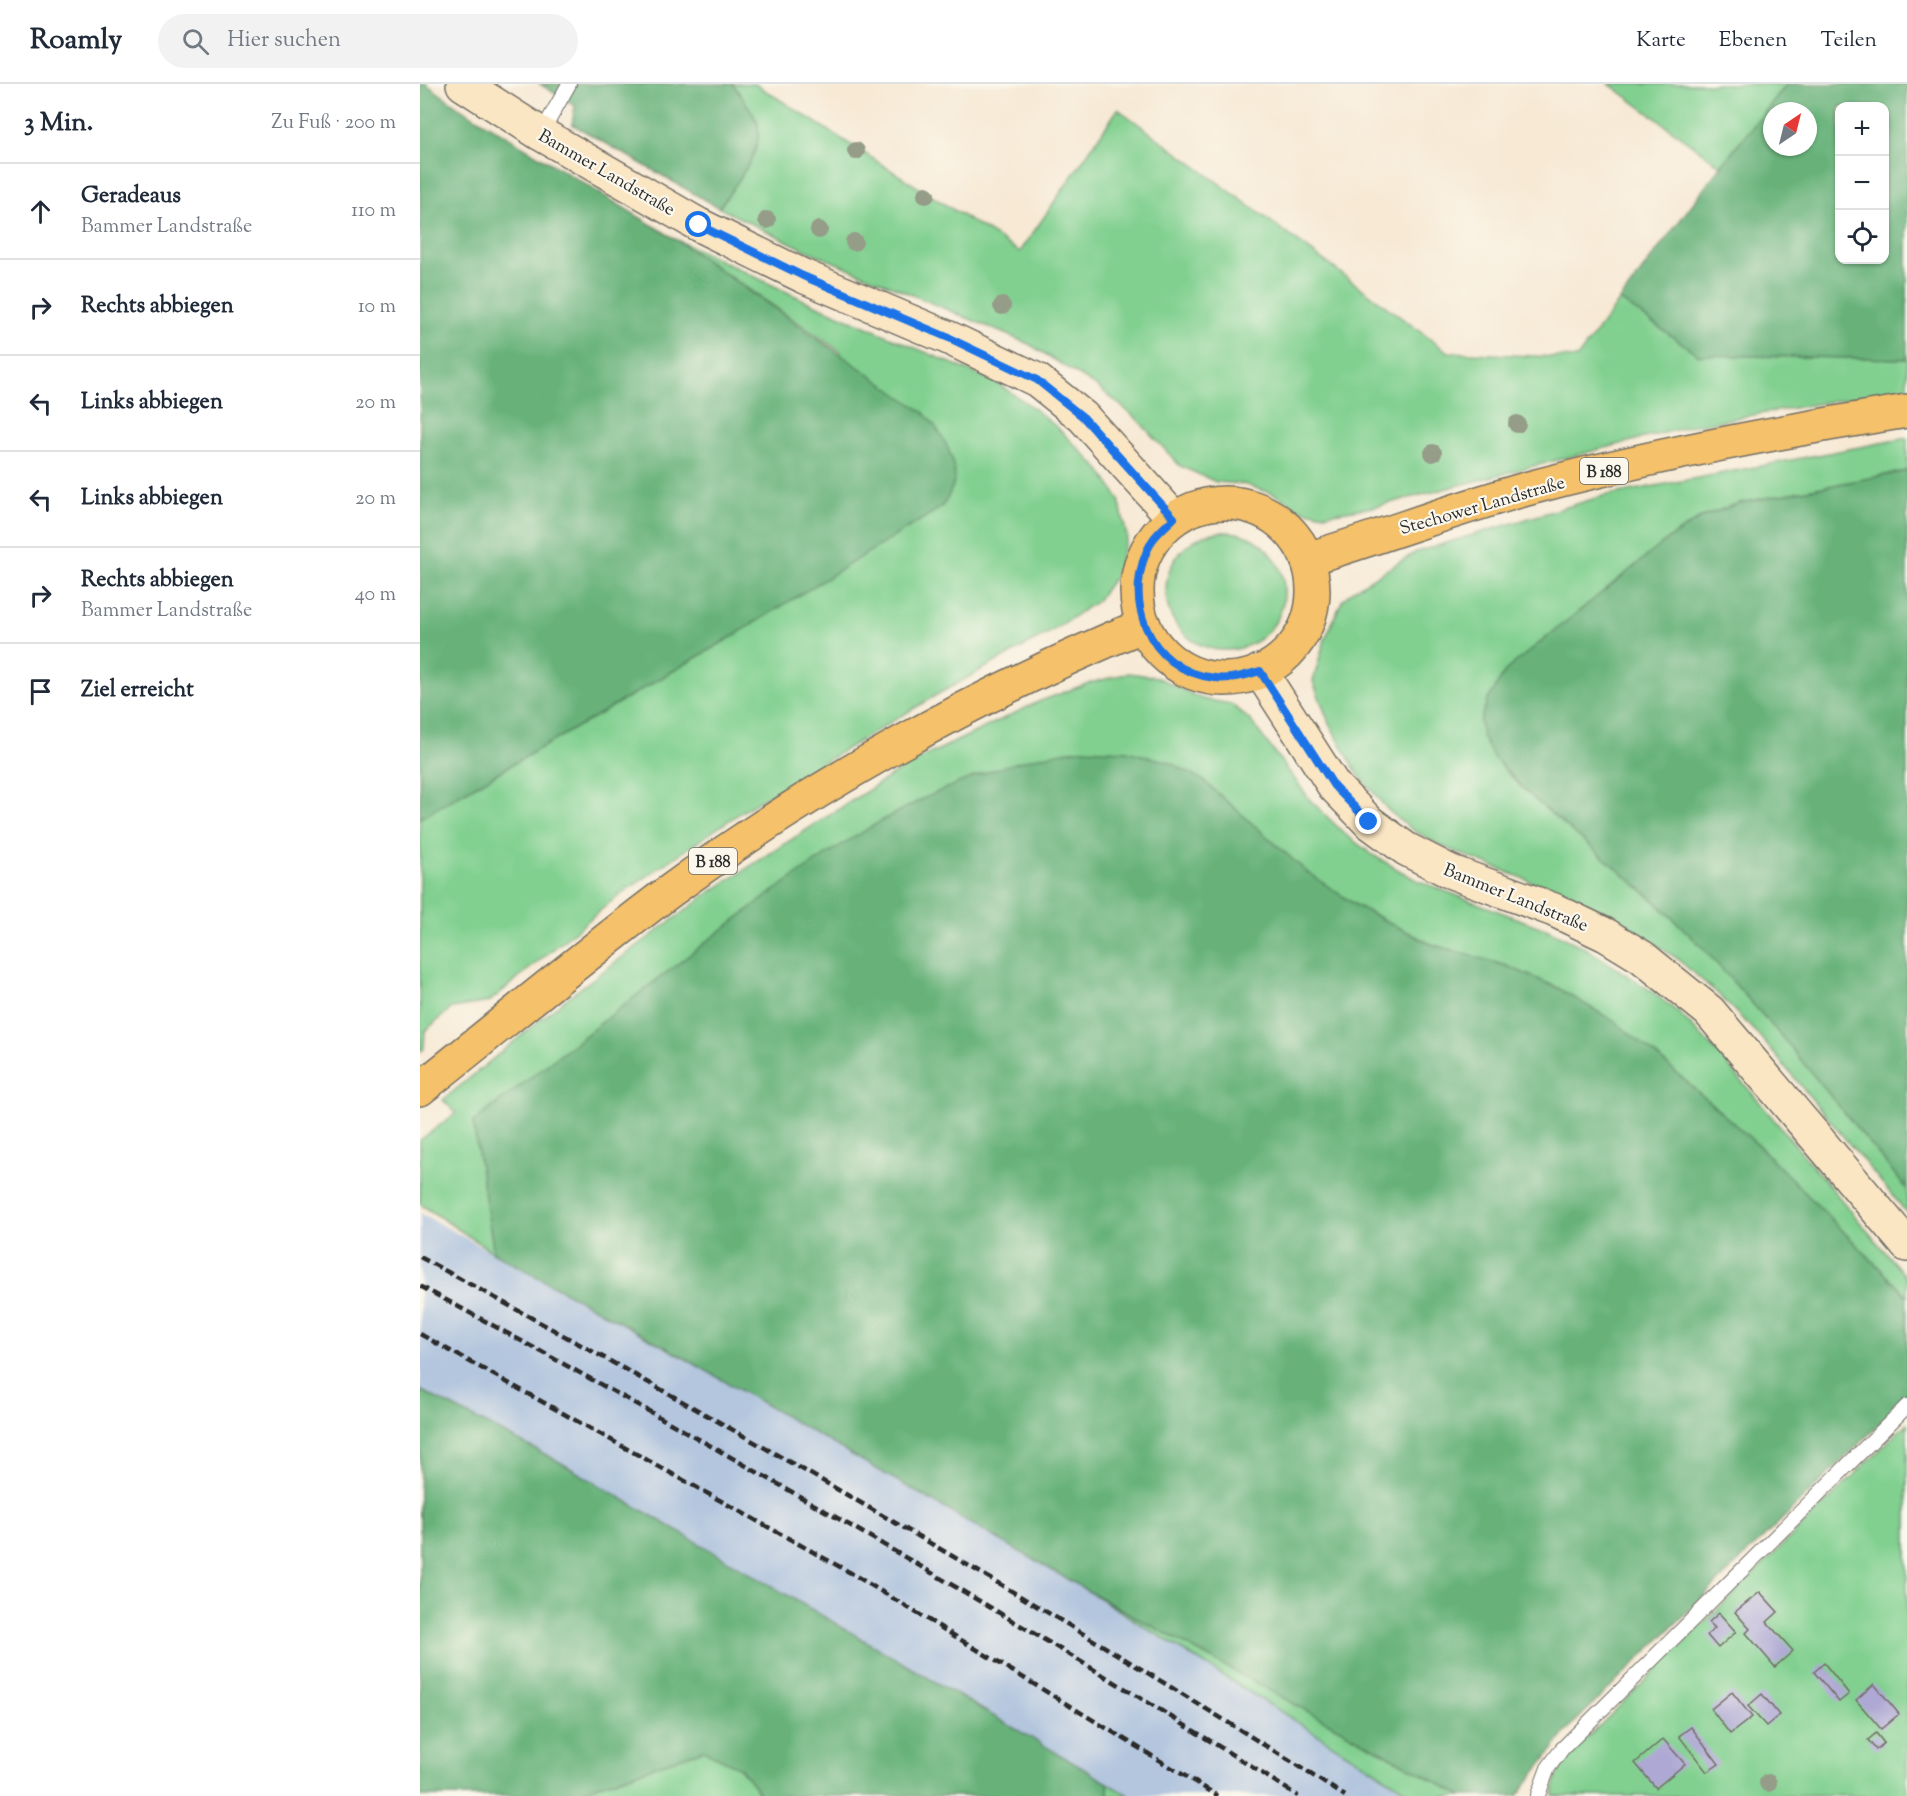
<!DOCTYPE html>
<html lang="de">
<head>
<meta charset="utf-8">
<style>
  :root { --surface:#fff; --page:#f2f2f3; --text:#1f2937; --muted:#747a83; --line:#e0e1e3 }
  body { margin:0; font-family:"Sorts Mill Goudy",serif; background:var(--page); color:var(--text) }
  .controls { position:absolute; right:18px; top:18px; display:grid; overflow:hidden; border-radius:12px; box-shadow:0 2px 4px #0004 }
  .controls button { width:54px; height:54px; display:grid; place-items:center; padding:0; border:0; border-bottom:2px solid var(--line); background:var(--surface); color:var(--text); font:30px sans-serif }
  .compass { position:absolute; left:1343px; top:18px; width:54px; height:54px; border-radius:50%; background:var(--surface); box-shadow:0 2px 4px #0004; rotate:35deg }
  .stop { position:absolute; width:18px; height:18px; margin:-14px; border:4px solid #1a73e8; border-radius:50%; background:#fff }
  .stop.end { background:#1a73e8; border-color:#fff; box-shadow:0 2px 6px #0008 }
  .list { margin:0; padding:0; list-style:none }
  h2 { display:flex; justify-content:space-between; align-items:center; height:78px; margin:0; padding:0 24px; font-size:26px }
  h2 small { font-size:20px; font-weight:400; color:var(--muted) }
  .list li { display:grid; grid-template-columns:39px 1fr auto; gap:18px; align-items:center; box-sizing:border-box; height:96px; padding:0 24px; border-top:2px solid var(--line) }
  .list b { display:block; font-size:22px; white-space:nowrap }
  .list p { margin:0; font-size:20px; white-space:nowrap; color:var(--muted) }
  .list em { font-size:20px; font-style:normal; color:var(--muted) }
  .icon { flex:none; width:33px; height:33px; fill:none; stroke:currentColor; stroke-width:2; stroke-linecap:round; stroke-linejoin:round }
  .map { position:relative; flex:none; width:1487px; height:1712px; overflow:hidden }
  header { display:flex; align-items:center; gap:36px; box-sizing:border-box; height:84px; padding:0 30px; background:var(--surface); border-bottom:2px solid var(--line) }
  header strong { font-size:28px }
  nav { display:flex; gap:33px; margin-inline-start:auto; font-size:21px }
  .search { width:420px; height:54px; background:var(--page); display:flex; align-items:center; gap:15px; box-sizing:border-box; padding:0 21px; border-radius:33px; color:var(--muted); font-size:22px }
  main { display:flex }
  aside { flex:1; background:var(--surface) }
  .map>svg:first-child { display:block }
  .industrial { fill:#b4c6de }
  .green { fill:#81d090; stroke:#567e5e; stroke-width:1.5 }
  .forest { fill:#68b27a; stroke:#4a6e52; stroke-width:1.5; fill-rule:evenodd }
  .building { fill:#aea8d4 }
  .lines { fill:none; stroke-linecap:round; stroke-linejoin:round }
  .service-casing { stroke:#726e66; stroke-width:16 }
  .secondary-casing { stroke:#726e66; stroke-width:36 }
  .primary-casing { stroke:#726e66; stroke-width:36 }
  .service { stroke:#fff; stroke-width:14 }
  .secondary { stroke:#fbe6c4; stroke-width:33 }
  .primary { stroke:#f5c16b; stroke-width:33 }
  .rail { stroke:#2b2b2b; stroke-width:4.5; stroke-dasharray:9 4.5; stroke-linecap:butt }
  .tree { fill:#959c88 }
  .route { stroke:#1a73e8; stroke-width:8 }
  .labels { text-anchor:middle; stroke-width:4.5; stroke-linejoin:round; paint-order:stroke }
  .shield { fill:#fbf7ec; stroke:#696865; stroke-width:1.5 }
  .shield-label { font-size:16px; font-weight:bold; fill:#2b2b2b }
  .street-label { font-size:18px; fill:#2b2b2b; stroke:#fbf7ec }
</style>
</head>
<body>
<header>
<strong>Roamly</strong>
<div class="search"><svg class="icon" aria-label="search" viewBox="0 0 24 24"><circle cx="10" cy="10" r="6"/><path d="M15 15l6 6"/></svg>Hier suchen</div>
<nav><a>Karte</a><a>Ebenen</a><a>Teilen</a></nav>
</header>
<main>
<aside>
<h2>3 Min.<small>Zu Fuß · 200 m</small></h2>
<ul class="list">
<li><svg class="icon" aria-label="ahead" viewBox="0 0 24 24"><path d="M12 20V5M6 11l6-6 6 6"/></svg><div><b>Geradeaus</b><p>Bammer Landstraße</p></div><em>110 m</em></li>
<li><svg class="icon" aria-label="right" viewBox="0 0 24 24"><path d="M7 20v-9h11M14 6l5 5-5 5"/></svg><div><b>Rechts abbiegen</b></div><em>10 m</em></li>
<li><svg class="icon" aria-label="left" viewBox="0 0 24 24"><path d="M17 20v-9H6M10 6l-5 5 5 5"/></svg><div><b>Links abbiegen</b></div><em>20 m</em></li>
<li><svg class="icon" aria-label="left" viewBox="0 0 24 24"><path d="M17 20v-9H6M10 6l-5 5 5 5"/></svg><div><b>Links abbiegen</b></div><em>20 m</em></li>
<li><svg class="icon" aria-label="right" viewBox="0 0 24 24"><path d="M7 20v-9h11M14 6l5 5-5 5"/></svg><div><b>Rechts abbiegen</b><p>Bammer Landstraße</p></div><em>40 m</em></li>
<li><svg class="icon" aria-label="arrive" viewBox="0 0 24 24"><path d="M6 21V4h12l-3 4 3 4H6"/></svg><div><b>Ziel erreicht</b></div></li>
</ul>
</aside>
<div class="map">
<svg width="1487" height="1712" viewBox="0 0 1487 1712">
  <rect width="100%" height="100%" fill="#fbf7ec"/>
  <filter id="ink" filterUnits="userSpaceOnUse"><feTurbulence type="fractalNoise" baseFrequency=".0167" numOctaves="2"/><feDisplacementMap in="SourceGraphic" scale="12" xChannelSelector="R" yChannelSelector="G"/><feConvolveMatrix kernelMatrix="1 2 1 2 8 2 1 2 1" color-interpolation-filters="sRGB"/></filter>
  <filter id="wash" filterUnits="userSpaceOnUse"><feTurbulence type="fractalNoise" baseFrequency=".008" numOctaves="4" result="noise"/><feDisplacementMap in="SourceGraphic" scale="24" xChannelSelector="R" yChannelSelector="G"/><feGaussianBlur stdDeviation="1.35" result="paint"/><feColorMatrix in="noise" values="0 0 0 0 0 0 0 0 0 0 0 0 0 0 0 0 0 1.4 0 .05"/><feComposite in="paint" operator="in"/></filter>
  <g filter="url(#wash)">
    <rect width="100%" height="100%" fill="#f7e9d4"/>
    <path class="industrial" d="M0,1129l247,135 421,243 327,205h-285l-572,-335 -138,-71z"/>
    <g class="green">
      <path d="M313,0h22l265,168 98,-143 330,243 129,6 43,-58 79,55 208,4v29l-216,38 -317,81 -48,7 -22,-3 -30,-17 -31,-10 -27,-2 -36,-16 -44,-48 -38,-31 -69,-43 -221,-93 -89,-43 33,-51 6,-35z"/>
      <path d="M1189,0h178l-66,82z"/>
      <path d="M255,155l131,62 189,81 33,22 30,24 42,42 19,29 8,38 -12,39 -18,25 -45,30 -114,63 -195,117 -125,85 -129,106 -37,6 -27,23 -1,18 -4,3v-234l310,-180 111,-286z"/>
      <path d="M1487,354v33l-168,32 -37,14 -34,22 -186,197c21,41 59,69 94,98 43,36 86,72 125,112 74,76 139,162 206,243v24l-146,-175 -44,-45 -42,-36 -58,-38 -49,-23 -127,-50 -30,-17 -23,-19 -31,-37 -28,-50 -16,-42 12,-42 17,-38 11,-11 63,-38 187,-56z"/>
      <circle cx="805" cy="507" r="59"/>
      <path d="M709,589l28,4 45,22 29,5 19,16 61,81 35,34 27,20 43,25 132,50 39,19 63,41 28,22 41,42 188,224v18l-148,-150 -44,-39 -157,-119 -51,-22 -76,-22 -74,-38 -50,-33 -104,-93 -279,18 -98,58 -108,77 -245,189 21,131 -74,-49v-64l36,-27 -13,-13 120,-99 147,-109 199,-128 129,-62 48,-18z"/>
      <path d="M1487,1339v373h-354c0,-24 17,-39 32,-56z"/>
      <path d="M668,1507l374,205h-47z"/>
      <path d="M283,1666l37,18 22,28h-187l7,-5z"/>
      <path d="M688,1699l22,13h-22z"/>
    </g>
    <g class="forest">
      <path d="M0,0h6l34,24 215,131 248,173c15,15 35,46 31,69 -2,10 -7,18 -12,26l-212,131 -310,180z"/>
      <path d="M120,0h193c8,12 17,23 23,36 13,26 -23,67 -37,88l-147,-84 3,-18z"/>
      <path d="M1367,0h120v275l-208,-4 -79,-55 101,-134zM1420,22h44v154h-44zM1352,27h36v36h-36z"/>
      <path d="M1487,387v718l-126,-153 -79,-89 -48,-47 -120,-101 -41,-42 -11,-21 -2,-15 7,-20 19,-31 162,-131 34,-22 37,-14z"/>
      <path d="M663,665l44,2 42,11 34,18 104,92 50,34 74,38 76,22 51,22 59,35 53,44 89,79 148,150v101l-337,330 -53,69h-55l-374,-205 -421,-243 -173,-95 -21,-131c66,-51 132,-102 198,-153 121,-93 255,-201 412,-220z"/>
      <path d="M0,1306l138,71 550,322v13h-346l-22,-28 -37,-18 -121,41 -7,5h-155z"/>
    </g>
    <g id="blocks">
      <g class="building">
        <path d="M1340,1508l18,20 -11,10 26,29 -18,16 -29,-34 4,-4 -15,-17z"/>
        <path d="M1299,1529l17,19 -18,16 -11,-13 8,-7 -6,-6z"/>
        <path d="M1404,1579l25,31 -10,8 -25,-30z"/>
        <path d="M1454,1600l25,30 -18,15 -25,-29z"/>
        <path d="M1312,1608l20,25 -22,17 -19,-25z"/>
        <path d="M1342,1610l17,21 -13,11 -18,-20z"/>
        <path d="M1271,1643l28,37 -12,8 -28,-36z"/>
        <path d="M1456,1649l8,10 -8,7 -8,-10z"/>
        <path d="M1243,1655l22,25 -29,24 -21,-25z"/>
      </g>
    </g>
  </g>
  <g filter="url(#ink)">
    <use href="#blocks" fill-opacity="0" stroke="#726e66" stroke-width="1.5"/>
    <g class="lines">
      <defs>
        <g id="service">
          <path d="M121,50l28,-50"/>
          <path d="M1118,1711l10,-27 14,-19 345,-343"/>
        </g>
        <g id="secondary">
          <path d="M43,0l78,50 158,91 104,51 146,62 88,42 46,37 91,101"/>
          <path d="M840,587l74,115 35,36 37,27 43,22 105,39 52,25 36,22 67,54 198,234"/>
        </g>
        <g id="primary">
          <circle cx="805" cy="507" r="88"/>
          <path d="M887,475c77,-23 152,-52 230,-73 122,-32 245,-55 370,-75"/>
          <path d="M0,1005c82,-65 162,-132 246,-195 143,-106 313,-201 478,-269"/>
        </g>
      </defs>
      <use href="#service" class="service-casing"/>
      <use href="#secondary" class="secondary-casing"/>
      <use href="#primary" class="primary-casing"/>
      <use href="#service" class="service"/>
      <use href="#secondary" class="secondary"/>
      <use href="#primary" class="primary"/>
      <g class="rail">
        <path d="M0,1173c314,170 624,347 925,539"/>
        <path d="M0,1202c298,160 592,329 878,510"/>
        <path d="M0,1250l431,239 367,223"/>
      </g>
    </g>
    <g class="tree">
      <circle cx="436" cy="67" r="9"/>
      <circle cx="506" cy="111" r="9"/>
      <circle cx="347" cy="136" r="9"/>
      <circle cx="399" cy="146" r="9"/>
      <circle cx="434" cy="158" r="9"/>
      <circle cx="582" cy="222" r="9"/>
      <circle cx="1097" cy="340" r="9"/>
      <circle cx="1013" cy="369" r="9"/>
      <circle cx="1348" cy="1699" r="9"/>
    </g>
  </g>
  <g class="lines" filter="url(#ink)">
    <path class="route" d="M279,141l104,51 146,62 88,42 46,37 91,101c-7,7 -17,15 -22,23 -32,55 -5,130 63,137 16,2 31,-3 45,-7l74,115 35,36"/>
  </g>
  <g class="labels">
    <g class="shield">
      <rect x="1160" y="374" width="48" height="26" rx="4.5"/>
      <rect x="269" y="764" width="48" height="26" rx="4.5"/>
    </g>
    <g class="shield-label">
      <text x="1184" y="393">B 188</text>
      <text x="293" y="783">B 188</text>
    </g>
    <g class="street-label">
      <text transform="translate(187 88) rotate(30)" y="6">Bammer Landstraße</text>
      <text transform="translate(1062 421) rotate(-16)" y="6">Stechower Landstraße</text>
      <text transform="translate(1096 813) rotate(22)" y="6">Bammer Landstraße</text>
    </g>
  </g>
</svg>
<div class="controls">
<button>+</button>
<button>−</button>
<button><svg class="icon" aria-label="locate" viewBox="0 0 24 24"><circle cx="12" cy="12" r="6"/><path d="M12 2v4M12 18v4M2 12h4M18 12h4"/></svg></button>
</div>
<svg class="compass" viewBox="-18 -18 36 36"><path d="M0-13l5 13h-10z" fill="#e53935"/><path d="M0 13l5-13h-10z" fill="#747a83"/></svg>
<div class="stop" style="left:279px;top:141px"></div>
<div class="stop end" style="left:949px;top:738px"></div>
</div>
</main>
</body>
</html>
